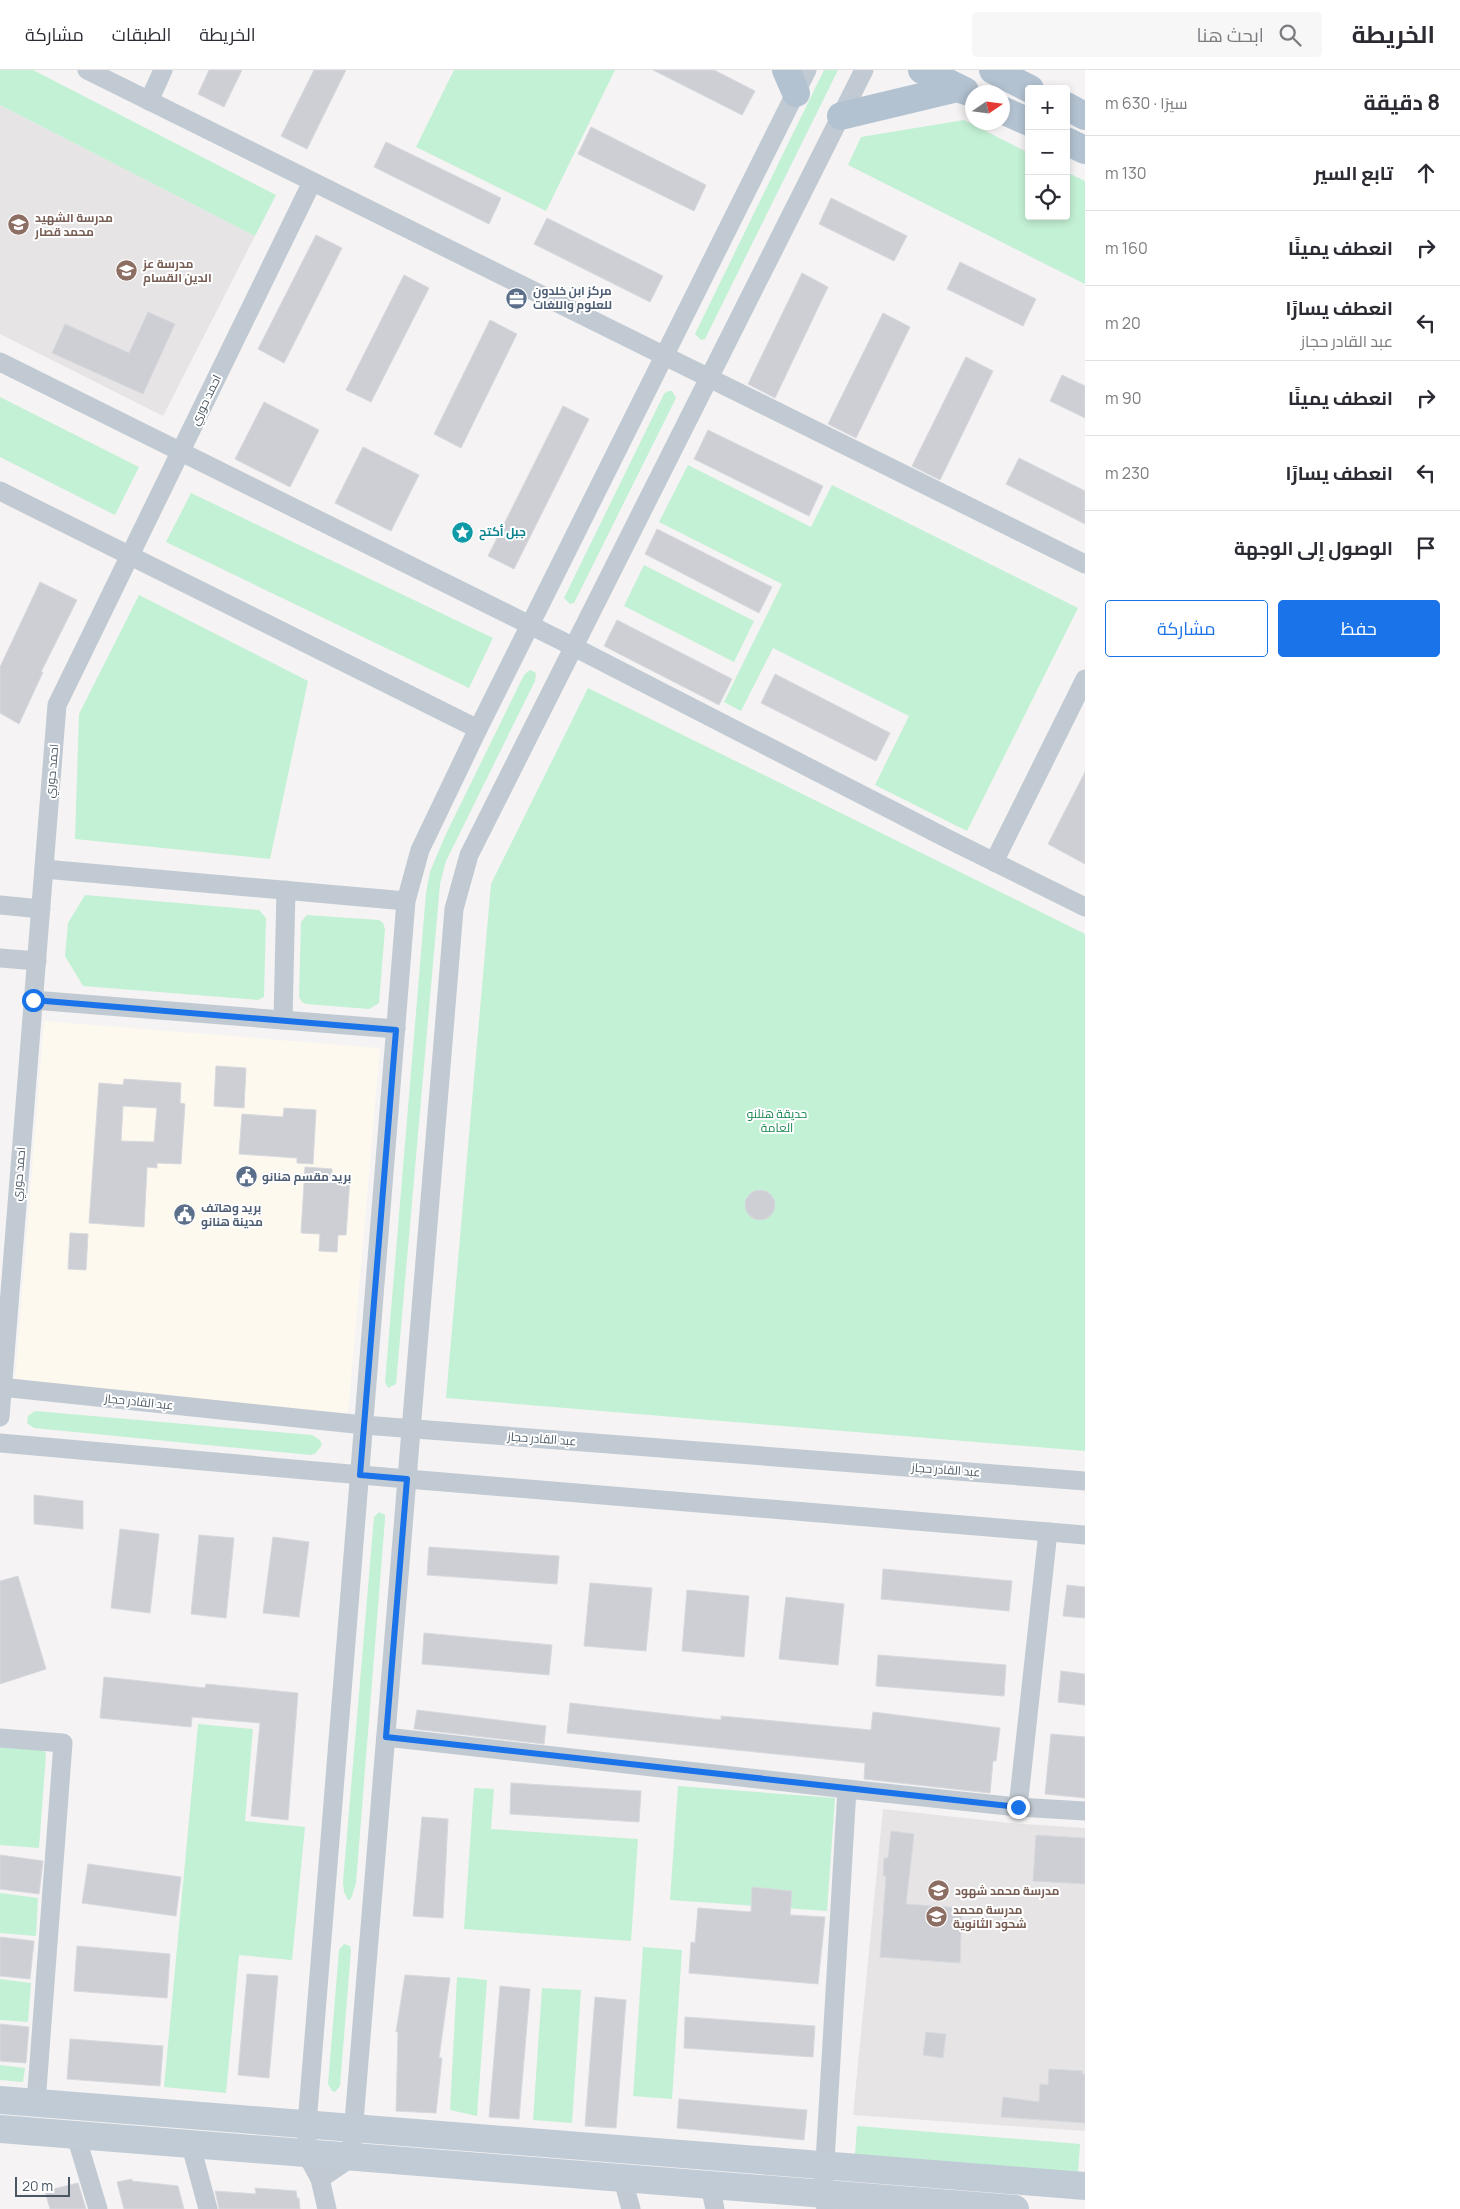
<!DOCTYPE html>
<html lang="ar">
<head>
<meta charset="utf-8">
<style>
  :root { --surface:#fff; --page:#f7f7f7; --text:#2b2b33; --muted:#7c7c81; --line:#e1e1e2; --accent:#1a73e8 }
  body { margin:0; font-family:Manrope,Cairo,sans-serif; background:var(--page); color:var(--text); direction:rtl }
  .controls { position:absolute; right:15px; top:15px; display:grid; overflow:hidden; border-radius:5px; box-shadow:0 2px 8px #0003 }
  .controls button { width:45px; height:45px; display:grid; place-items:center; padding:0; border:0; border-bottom:1px solid var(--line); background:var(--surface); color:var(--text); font:25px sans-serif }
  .compass { position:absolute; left:965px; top:15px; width:45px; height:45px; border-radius:50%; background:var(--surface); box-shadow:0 2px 8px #0003; rotate:77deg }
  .scale { position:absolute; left:15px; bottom:12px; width:55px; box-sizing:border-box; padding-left:5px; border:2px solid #4a5661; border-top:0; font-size:14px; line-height:18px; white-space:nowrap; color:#4a5661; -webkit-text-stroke:4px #fff; paint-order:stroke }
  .stop { position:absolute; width:15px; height:15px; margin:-11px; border:4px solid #1a73e8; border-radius:50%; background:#fff }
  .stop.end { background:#1a73e8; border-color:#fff; box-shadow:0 1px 5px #0008 }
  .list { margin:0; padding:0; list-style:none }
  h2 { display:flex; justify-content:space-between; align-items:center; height:65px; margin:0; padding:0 20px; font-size:21px }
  h2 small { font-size:16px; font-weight:400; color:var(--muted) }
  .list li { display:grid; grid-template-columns:32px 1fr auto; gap:15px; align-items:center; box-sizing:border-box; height:75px; padding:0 20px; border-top:1px solid var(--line) }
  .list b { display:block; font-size:19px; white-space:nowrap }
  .list p { margin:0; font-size:16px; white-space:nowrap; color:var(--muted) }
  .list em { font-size:16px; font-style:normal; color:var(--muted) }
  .actions { display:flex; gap:10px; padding:15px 20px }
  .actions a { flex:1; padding:11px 0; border:1px solid var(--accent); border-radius:5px; text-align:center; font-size:18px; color:var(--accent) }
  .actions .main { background:var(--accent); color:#fff }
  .icon { flex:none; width:28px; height:28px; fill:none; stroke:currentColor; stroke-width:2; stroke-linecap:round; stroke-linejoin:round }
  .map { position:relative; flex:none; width:1085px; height:2139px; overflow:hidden; direction:ltr }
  header { display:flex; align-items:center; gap:30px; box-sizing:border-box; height:70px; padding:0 25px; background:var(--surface); border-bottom:1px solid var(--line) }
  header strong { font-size:24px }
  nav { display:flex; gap:28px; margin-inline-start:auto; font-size:18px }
  .search { width:350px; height:45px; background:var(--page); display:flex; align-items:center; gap:12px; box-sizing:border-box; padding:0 18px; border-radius:5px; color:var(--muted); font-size:19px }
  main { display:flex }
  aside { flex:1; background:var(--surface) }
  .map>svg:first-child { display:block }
  .commercial { fill:#fdf9ef }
  .education { fill:#e6e4e5 }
  .green { fill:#c3f1d5 }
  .building { fill:#cdcfd5; stroke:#d7d9de; fill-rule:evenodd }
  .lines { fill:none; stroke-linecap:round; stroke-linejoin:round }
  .minor { stroke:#c1cad2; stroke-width:19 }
  .secondary { stroke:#c1cbd6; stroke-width:28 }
  .primary { stroke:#b3c2d1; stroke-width:28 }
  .route { stroke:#1a73e8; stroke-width:6 }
  .labels { text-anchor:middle; stroke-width:4; stroke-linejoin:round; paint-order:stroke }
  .education-label { font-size:12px; font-weight:bold; fill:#785e54; stroke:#fff; text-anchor:start }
  .service-label { font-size:12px; font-weight:bold; fill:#4e5e75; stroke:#fff; text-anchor:start }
  .street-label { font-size:12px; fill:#4a5661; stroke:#fff }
  .culture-label { font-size:12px; font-weight:bold; fill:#0d838f; stroke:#fff; text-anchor:start }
  .park-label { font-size:12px; fill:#17864f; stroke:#fff }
</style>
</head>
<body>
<header>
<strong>الخريطة</strong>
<div class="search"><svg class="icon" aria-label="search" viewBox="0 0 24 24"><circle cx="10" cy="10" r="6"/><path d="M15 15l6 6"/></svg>ابحث هنا</div>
<nav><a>الخريطة</a><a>الطبقات</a><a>مشاركة</a></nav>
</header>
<main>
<aside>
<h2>8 دقيقة<small>سيرًا · 630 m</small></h2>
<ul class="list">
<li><svg class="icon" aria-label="ahead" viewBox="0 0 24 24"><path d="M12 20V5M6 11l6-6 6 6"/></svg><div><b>تابع السير</b></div><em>130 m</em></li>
<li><svg class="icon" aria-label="right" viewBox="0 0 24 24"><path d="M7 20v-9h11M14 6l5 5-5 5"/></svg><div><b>انعطف يمينًا</b></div><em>160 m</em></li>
<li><svg class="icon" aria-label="left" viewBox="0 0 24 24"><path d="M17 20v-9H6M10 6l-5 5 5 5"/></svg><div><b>انعطف يسارًا</b><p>عبد القادر حجاز</p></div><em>20 m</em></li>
<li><svg class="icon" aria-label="right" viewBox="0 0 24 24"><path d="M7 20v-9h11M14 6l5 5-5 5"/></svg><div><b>انعطف يمينًا</b></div><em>90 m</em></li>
<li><svg class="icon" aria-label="left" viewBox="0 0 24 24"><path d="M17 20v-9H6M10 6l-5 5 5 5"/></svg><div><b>انعطف يسارًا</b></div><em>230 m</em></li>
<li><svg class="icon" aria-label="arrive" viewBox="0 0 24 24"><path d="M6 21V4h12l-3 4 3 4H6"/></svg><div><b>الوصول إلى الوجهة</b></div></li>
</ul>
<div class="actions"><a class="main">حفظ</a><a>مشاركة</a></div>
</aside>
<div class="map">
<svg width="1085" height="2139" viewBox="0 0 1085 2139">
  <rect width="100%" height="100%" fill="#f5f3f3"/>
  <path class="commercial" d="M44,951l336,27 -32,366 -333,-33z"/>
  <g class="education">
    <path d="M0,35l255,131 -92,180 -163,-82z"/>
    <path d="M883,1739l127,14 75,5v303l-232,-16z"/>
  </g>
  <g class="green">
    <path d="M0,0h33l243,125 -21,41 -255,-131z"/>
    <path d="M454,0h161l-69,141 -130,-64z"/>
    <path d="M824,0h14l-133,269 -4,1 -6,-6z"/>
    <path d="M964,50l65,33v63h37v-44l19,9v103l-237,-119 13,-28z"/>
    <path d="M668,321h4l4,7 -102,205 -4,1 -6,-6 100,-204z"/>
    <path d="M0,327l139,70 -24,48 -115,-58z"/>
    <path d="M688,395l123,62 21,-42 246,123 -111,223 -92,-46 34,-69 -136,-68 -32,63 -17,-9 58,-118 -123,-62z"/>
    <path d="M191,423l302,145 -24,50 -303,-146z"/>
    <path d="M644,495l110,56 -20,41 -110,-56z"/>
    <path d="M139,525l169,86 -38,178 -195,-20 4,-125z"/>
    <path d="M530,600l6,3 -1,8 -89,180 -6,23 -44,500 -8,4 -3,-6 41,-489 4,-21 15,-36 79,-161z"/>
    <path d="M588,618l497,246v517l-639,-53 45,-514z"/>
    <path d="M85,825l174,15 7,8 -2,79 -6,3 -175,-14 -18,-30 3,-33z"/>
    <path d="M307,845l72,5 4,3 2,6 -6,74 -10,6 -63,-5 -4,-2 -3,-5 2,-75z"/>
    <path d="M35,1341l277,24 8,5 2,5 -6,8 -5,2 -277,-27 -7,-5 1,-7z"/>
    <path d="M379,1442l6,3v4l-29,364 -5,16 -3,1 -4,-8 -1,-10 31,-365z"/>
    <path d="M198,1654l55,5 -8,92 60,6 -13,133 -53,-5 -13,138 -62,-6z"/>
    <path d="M0,1673l43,4 3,7 -7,94 -39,-3z"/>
    <path d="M678,1716l157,12 -8,113 -157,-11z"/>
    <path d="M474,1718l20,1 -3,40 147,10 -7,102 -167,-12z"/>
    <path d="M0,1823l38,5 -2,38 -36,-3z"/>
    <path d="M344,1874l6,2 1,4 -11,136 -5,6 -3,-1 -4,-7 11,-134z"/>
    <path d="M643,1877l39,3 -10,149 -39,-3z"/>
    <path d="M457,1907l30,3 -10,136 -27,-6z"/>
    <path d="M0,1909l31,4 -3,39 -28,-2z"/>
    <path d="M542,1918l39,2 -9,133 -39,-3z"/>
    <path d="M0,1995l25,3 -2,14 -23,-2z"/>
    <path d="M857,2056l223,18 -2,29 -223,-18z"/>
  </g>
  <g class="building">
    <path d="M209,0h33l-18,37 -26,-13z"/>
    <path d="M314,0h32l-39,79 -26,-13z"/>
    <path d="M653,0h61l41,21 -13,24z"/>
    <path d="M591,57l115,58 -12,26 -116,-57z"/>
    <path d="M386,72l115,56 -12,26 -115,-57z"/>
    <path d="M831,128l76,38 -13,25 -75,-37z"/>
    <path d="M547,148l116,58 -13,26 -116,-58z"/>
    <path d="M316,165l26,13 -58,115 -26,-14z"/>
    <path d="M960,192l76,37 -13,27 -76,-37z"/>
    <path d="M802,203l26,14 -53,111 -27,-14z"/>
    <path d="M404,205l25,13 -58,114 -25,-12z"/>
    <path d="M148,242l27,12 -32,70 -91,-41 13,-29 64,29z"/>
    <path d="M883,243l27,14 -54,111 -28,-14z"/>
    <path d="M490,250l27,14 -56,114 -27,-14z"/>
    <path d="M966,287l27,14 -53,109 -28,-14z"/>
    <path d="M1062,305l23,11v32l-35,-17z"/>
    <path d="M264,332l55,28 -29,57 -55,-28z"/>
    <path d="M563,336l26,13 -75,150 -26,-13z"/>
    <path d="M708,360l115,56 -14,30 -115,-57z"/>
    <path d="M363,377l56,28 -28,56 -56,-28z"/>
    <path d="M1019,388l66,33v33l-79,-40z"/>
    <path d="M657,459l115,58 -13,26 -114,-59z"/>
    <path d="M40,512l37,18 -36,72h2l-24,52 -19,-11v-46z"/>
    <path d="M617,550l115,59 -13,26 -115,-59z"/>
    <path d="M775,604l115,59 -14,28 -115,-58z"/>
    <path d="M1085,702v92l-37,-20z"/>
    <path d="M216,996l30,2 -2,40 -30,-2z"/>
    <path d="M124,1009l57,4 -1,20 5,1 -4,60 -24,-1v5l-10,-1 -3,60 -55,-4 10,-140 24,2zM123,1036l34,2 -3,34 -33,-1z"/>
    <path d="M284,1038l32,2 -3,54 -16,-1v-5l-58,-4 3,-40 41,3z"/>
    <path d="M305,1097l27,2v8l18,1 -4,57h-8l-1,17 -18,-1 1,-17 -19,-1z"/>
    <circle cx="760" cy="1135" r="15"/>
    <path d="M70,1163l18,1 -2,36 -18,-1z"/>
    <path d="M34,1425l49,6v28l-49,-5z"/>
    <path d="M120,1459l39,5 -9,79 -39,-5z"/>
    <path d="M199,1465l35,3 -8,80 -35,-4z"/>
    <path d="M273,1467l36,5 -10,75 -36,-4z"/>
    <path d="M429,1477l130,9 -2,28 -130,-9z"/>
    <path d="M883,1499l129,12 -3,30 -128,-12z"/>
    <path d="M18,1506l28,93 -46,15v-103z"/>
    <path d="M590,1513l62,5 -6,63 -62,-5z"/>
    <path d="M1067,1515l18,2v31l-22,-2z"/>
    <path d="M687,1520l62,6 -5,61 -62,-6z"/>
    <path d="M786,1527l58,7 -6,61 -59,-6z"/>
    <path d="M424,1563l128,12 -3,30 -127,-11z"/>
    <path d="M878,1585l128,10 -2,31 -128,-10z"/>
    <path d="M1061,1601l24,3v31l-27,-3z"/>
    <path d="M104,1607l101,11 1,-4 92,9 -10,127 -37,-4 9,-93 -68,-6 -1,10 -91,-9z"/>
    <path d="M570,1633l151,17v-4l150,14 2,-18 127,16 -4,33h-3l-3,32 -126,-14 1,-16 -298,-30z"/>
    <path d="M417,1640l129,16 -2,18 -130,-15z"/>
    <path d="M1051,1664l34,3v61l-40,-4z"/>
    <path d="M511,1713l130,8 -2,31 -129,-8z"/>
    <path d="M422,1747l26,2 -5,99 -30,-2z"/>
    <path d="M891,1761l23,3 -8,70 56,4 -2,55 -80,-6 6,-81h-3l1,-18h4z"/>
    <path d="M1036,1765l49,3v46l-52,-3z"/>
    <path d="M0,1785l43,6 -4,33 -39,-5z"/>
    <path d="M88,1794l93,13 -5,39 -94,-13z"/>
    <path d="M752,1817l40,4 -2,24 35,2 -7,67 -129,-11 2,-31 4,1 3,-35 53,4z"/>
    <path d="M0,1867l34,4 -4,38 -30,-3z"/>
    <path d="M77,1876l93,8 -3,44 -93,-7z"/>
    <path d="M247,1904l31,2 -9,102 -31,-3z"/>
    <path d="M405,1905l45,3 -11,80h3l-6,55 -40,-2 2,-79h-2z"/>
    <path d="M500,1916l30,3 -11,130 -30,-2z"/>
    <path d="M595,1927l31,3 -10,128 -31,-2z"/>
    <path d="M685,1947l130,9 -2,31 -129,-9z"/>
    <path d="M0,1954l29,3 -3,36 -26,-2z"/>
    <path d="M926,1962l20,2 -3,24 -20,-3z"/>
    <path d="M70,1969l93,7 -3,40 -93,-7z"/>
    <path d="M1049,1999l34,2 -1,3h3v49l-84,-6 2,-20 36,5 1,-18 8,1z"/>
    <path d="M679,2029l128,11 -3,30 -127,-12z"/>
    <path d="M132,2109v2l46,5 6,23h-60l-7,-27z"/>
    <path d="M78,2113l8,26h-36l-5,-18z"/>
    <path d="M255,2118l41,3 1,7h2l1,11h-81l-4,-18 41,3z"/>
  </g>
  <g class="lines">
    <g class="minor">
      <path d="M87,0l998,494"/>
      <path d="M149,31l14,-31"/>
      <path d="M0,292l572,284 374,192 139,69"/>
      <path d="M0,421l478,238"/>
      <path d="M994,792l91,-183"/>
      <path d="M44,799l362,32"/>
      <path d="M0,835l41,4"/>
      <path d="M0,888l37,3"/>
      <path d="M33,930l363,29"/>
      <path d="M283,950l3,-130"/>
      <path d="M0,1317l364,38 721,56"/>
      <path d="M0,1347l57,-712 255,-523"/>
      <path d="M0,1373l407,36 678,56"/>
      <path d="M386,1667l461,52 171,18 67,4"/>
      <path d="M0,1668l63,5 -27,360"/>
      <path d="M1018,1737l30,-275"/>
      <path d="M76,2066l22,73"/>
      <path d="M191,2076l17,63"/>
      <path d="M320,2109l31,-21 103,-1249 15,-54 395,-785"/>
      <path d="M623,2110l8,29"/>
      <path d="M710,2116l5,23"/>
      <path d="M327,2139l-7,-30 -13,-24v-31l99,-1223 14,-51 58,-121 329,-659"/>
      <path d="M826,2139l-3,-14 24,-406"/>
    </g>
    <g class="secondary">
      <path d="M0,2030l1085,86"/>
      <path d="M0,2059l1015,80"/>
    </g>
    <g class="primary">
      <path d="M786,0l10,23"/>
      <path d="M922,0l43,21"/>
      <path d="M993,0l37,19"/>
      <path d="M1066,36l19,10"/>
      <path d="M1002,40l27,12"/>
      <path d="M841,46l117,-28"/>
      <path d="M1066,71l19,9"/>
    </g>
  </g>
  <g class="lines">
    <path class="route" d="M33,930l363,30 -36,445 47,4 -21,258 632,70"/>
  </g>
  <defs>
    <symbol id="school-disc" viewBox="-11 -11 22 22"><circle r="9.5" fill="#8d6e63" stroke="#fff"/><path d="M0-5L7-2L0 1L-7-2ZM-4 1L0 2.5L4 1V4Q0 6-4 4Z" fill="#fff"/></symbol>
    <symbol id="office-disc" viewBox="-11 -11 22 22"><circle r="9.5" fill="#5c6f8a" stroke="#fff"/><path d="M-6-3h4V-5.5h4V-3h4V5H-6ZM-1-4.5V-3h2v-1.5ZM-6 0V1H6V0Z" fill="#fff"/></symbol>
    <symbol id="sight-disc" viewBox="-11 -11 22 22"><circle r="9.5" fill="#0f9aa8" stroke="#fff"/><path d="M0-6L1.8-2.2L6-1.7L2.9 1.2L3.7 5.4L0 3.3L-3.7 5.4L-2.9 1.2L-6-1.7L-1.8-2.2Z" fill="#fff"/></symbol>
    <symbol id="civic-disc" viewBox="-11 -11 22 22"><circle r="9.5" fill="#5c6f8a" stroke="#fff"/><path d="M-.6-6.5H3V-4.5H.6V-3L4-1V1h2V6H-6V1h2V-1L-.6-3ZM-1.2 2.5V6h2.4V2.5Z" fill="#fff"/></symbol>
  </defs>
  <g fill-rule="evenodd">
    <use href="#school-disc" x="6" y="142" width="25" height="25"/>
    <use href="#school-disc" x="114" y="188" width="25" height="25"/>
    <use href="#office-disc" x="504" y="216" width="25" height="25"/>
    <use href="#sight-disc" x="450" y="450" width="25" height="25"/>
    <use href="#civic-disc" x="234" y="1094" width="25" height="25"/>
    <use href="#civic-disc" x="172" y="1132" width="25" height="25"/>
    <use href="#school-disc" x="926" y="1808" width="25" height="25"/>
    <use href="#school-disc" x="924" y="1834" width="25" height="25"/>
  </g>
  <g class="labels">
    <g class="education-label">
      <text x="35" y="152">مدرسة الشهيد<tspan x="35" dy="14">محمد قصار</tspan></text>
      <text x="143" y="198">مدرسة عز<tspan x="143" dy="14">الدين القسام</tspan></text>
      <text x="955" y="1825">مدرسة محمد شهود</text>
      <text x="953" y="1844">مدرسة محمد<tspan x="953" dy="14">شحود الثانوية</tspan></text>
    </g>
    <g class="service-label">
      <text x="533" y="225">مركز ابن خلدون<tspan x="533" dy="14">للعلوم واللغات</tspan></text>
      <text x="262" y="1111">بريد مقسم هنانو</text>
      <text x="201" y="1142">بريد وهاتف<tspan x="201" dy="14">مدينة هنانو</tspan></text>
    </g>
    <g class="street-label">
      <text transform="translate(206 330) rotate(-64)" y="4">احمد حوري</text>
      <text transform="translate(52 701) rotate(-85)" y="4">احمد حوري</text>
      <text transform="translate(19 1104) rotate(-85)" y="4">احمد حوري</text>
      <text transform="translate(139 1332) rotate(6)" y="4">عبد القادر حجاز</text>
      <text transform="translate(542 1369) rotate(4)" y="4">عبد القادر حجاز</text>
      <text transform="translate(946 1400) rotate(4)" y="4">عبد القادر حجاز</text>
    </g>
    <g class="culture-label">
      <text x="479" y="466">جبل أكتح</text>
    </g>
    <g class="park-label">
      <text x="777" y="1048">حديقة هنلنو<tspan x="777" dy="14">العامة</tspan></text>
    </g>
  </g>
</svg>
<div class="controls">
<button>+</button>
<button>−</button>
<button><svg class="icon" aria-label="locate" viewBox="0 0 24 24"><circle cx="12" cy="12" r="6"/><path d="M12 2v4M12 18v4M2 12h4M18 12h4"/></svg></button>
</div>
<svg class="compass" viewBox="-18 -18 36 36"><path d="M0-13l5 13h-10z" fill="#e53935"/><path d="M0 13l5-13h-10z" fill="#7c7c81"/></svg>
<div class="scale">20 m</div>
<div class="stop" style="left:33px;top:930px"></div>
<div class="stop end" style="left:1018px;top:1737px"></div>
</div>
</main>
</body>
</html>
